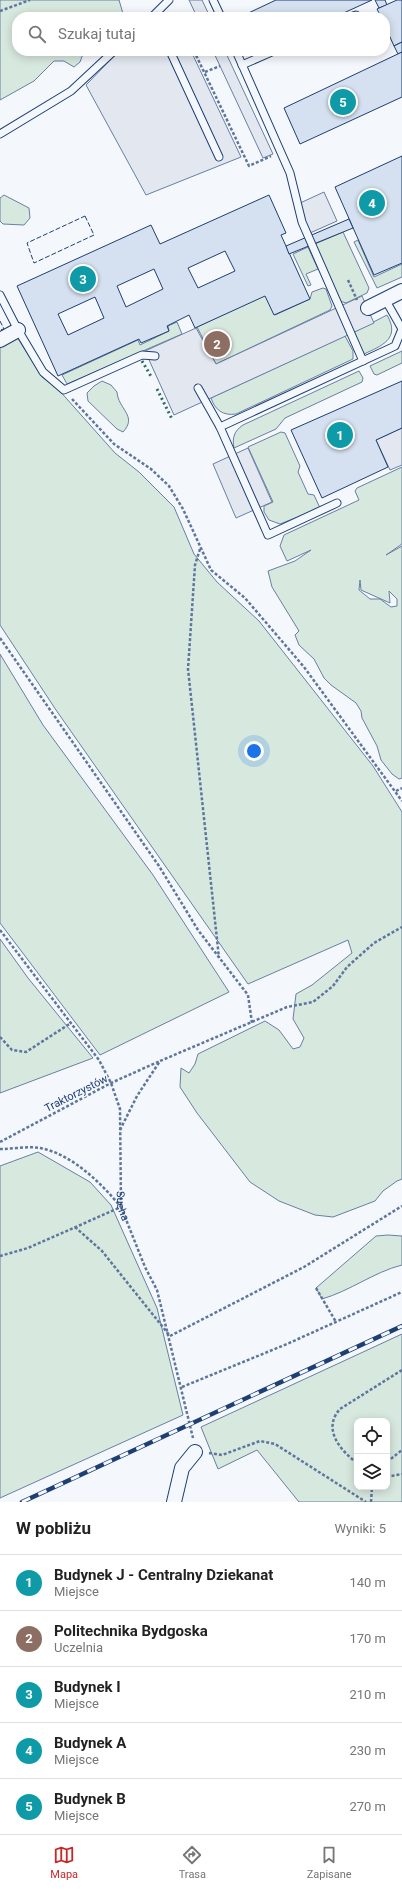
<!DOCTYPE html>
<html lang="pl">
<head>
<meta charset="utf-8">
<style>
  :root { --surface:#fff; --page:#f6f6f6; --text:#222; --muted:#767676; --line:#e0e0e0; --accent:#c62828 }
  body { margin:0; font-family:Roboto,sans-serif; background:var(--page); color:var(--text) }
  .controls { position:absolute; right:12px; bottom:12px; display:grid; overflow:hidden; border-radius:8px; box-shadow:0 2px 10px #0003 }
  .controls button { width:36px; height:36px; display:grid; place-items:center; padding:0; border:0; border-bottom:1px solid var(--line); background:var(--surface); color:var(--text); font:20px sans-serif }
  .you { position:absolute; left:254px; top:751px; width:14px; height:14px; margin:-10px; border:3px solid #fff; border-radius:50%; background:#1a73e8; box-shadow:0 0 0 6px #1a73e833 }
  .badge { display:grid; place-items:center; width:26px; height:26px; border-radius:50%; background:var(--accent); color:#fff; font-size:13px; font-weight:700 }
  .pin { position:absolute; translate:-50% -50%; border:2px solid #fff; box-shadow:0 1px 4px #0006 }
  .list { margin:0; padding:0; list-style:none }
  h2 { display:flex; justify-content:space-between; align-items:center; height:52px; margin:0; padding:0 16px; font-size:17px }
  h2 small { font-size:13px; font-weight:400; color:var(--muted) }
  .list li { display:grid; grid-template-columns:26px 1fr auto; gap:12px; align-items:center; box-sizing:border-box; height:56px; padding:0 16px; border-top:1px solid var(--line) }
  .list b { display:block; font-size:15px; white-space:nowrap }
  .list p { margin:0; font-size:13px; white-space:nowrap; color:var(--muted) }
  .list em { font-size:13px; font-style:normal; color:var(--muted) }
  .icon { flex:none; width:22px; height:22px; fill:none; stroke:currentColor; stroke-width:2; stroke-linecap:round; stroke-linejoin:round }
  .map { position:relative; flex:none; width:402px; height:1502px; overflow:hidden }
  .search { position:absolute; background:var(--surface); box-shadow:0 2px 10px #0003; left:12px; right:12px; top:12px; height:44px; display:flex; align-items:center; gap:10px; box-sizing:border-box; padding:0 14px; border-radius:16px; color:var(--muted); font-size:15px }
  .sheet { height:332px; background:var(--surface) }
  nav { display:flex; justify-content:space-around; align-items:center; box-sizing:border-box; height:56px; border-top:1px solid var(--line); background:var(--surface); font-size:11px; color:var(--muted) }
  nav a { display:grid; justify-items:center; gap:2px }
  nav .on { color:var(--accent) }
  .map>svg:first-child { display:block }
  .green { fill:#d7e8df; stroke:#687fa3; fill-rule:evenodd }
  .parking { fill:#e3e8f0; stroke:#687fa3 }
  .building { fill:#d5e0f0; stroke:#1d3f73; fill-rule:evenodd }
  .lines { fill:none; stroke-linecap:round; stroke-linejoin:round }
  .lane-casing { stroke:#1d3f73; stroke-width:9 }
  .street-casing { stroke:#1d3f73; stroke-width:16 }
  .path { stroke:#5e769c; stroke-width:2.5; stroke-dasharray:3 2; stroke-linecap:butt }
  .lane { stroke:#f4f7fb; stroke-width:7 }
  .street { stroke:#f4f7fb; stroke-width:14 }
  .rail-casing { stroke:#1d3f73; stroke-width:4.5 }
  .rail { stroke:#f4f7fb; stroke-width:3; stroke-dasharray:9; stroke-linecap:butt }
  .hedge { stroke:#2c6c60; stroke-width:3; stroke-dasharray:2 3; stroke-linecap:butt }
  .fence { stroke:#1d3f73; stroke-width:1; stroke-dasharray:5 2; stroke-linecap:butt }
  .labels { text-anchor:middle; stroke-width:3; stroke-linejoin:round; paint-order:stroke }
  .street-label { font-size:11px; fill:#1d3f73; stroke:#f4f7fb }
</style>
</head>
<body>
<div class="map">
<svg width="402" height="1502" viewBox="0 0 402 1502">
  <rect width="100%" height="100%" fill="#f4f7fb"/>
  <g class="green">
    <path d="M0,0h119l5,17h-107v34h67l-4,11 -6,5 -10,-6h-10l-20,20 -34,19z"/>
    <path d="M4,195l25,13 1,10 -6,7 -21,-1 -3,-3v-23z"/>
    <path d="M343,232l26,56 -2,5 -21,10 -6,-2 -25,-57z"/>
    <path d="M358,240l16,37 28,-13v13l-25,11 -23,-46z"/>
    <path d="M308,247l10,22 -12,5 5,11 -3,1 -15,-32z"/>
    <path d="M323,288l3,1 6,17 -2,4 -114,54 -19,-37 69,-33 9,21 35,-16 2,-7z"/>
    <path d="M387,315c14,24 -6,31 -23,39l-10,-22z"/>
    <path d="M177,322l5,12 -115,50 -5,-9 76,-35 2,5 29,-14 -1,-5z"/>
    <path d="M345,336l8,15v8l-117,55c-13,2 -21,-4 -25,-16z"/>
    <path d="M17,337l25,40 16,12 57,64 24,19 35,35 20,47 23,28 42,39 114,145 29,46v367l-5,2 -14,10 -8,10 -42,16 -18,-2 -36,-14 -29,-19 -53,-69 -17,-26 1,-19 8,5 6,-9 3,-10 67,-33 14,9 14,19 7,-2 4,-9 -11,-19 3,-25 16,-9 40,-32 -4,-13 -100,44 -192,-274 -56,-85v-279z"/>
    <path d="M402,351v12l-25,12 -3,-1 -4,-8z"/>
    <path d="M359,371l4,7 -1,4 -77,36 -9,11 -42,19c-2,-10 0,-17 9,-23z"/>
    <path d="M102,381l9,4 6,7c1,17 21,24 6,40l-6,-3 -29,-28 -1,-8 7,-7z"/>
    <path d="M281,432l4,1 15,33 -2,6 10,22 6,1 6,13 -40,16 -11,-4 -5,-8v-6l9,-4 -25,-55z"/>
    <path d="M402,467v77l-16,11 16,-9v232l-3,1 -7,-5 -11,-14 -4,-14 -15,-28 -1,-7 -5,-8 -25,-18 -7,-7 -10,-19 -15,-14 -4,-10 4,-4 -27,-44 -4,-16 27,-10 16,-11 -24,11 -7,-15 4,-11 75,-35 -4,-9 2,-3zM360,580l1,10 29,13 -1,-12 8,8v7l-6,1 -11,-8h-10l-11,-9z"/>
    <path d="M0,654l43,71 110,150 76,117 -129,63 -100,-132z"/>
    <path d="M0,939l28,39 65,80 -93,35z"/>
    <path d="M38,1152l52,30 21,23 46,103 26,107 -183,83v-332z"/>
    <path d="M388,1235l14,1v29c-28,7 -52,26 -80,34l-6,-11 60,-52z"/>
    <path d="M402,1334v168h-103l-42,-52 -39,19 -17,-42zM357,1421h30v66h-30z"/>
  </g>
  <g class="parking">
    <path d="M189,0h13l8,17h-13z"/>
    <path d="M119,51h72l50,106 -95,38 -60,-110z"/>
    <path d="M213,51h12l48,103 -10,4z"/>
    <path d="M324,192l13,29 -27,12 -12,-29z"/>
    <path d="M362,296l12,27 -200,92 -29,-64 51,-23 20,36z"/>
    <path d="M402,428v37l-12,5 -14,-30z"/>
    <path d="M248,448l24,54 -36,16 -23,-54z"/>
  </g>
  <g class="building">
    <path d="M276,0h96l-37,17h-95z"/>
    <path d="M375,0h10l2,5 -8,3z"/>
    <path d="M397,0h5v42l-8,4 -9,-20v-9h-4l-4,-8z"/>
    <path d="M402,42v10l-4,2 -4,-8z"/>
    <path d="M402,52v45l-102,47 -16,-36z"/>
    <path d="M402,156v107l-28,12 -39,-88z"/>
    <path d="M269,195l17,38 -5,2 29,64 -36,16 -9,-19 -70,32 -6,-13 -22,11 2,5 -28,12 -2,-4 -81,37 -41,-90 134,-61 9,19zM225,251l10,20 -37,17 -10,-20zM154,269l9,20 -37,18 -9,-21zM95,297l9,21 -36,17 -10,-21z"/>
    <path d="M349,219l4,9 -64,26 -3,-8z"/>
    <path d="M402,381v47l-26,12 12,27 -66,31 -31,-68z"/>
  </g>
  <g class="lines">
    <defs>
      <g id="lane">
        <path d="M213,0l8,17"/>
        <path d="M154,17v-2l15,-15"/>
        <path d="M350,17l6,-2"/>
        <path d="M170,51l49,106"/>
        <path d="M236,51l54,122 12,49 61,139"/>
        <path d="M242,65l32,-14"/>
        <path d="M0,134l71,-43 43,-40"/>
        <path d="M0,295l18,35 25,42 21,18 78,-35 13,1"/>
        <path d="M198,388l22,39"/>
        <path d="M337,503l-69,32 -48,-108 175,-81 7,-17 -17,-30"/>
      </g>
      <g id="street">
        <path d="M368,308l34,-17"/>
        <path d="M0,340l18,-10"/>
        <path d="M174,1502l8,-34 13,-16"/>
      </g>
    </defs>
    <use href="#lane" class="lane-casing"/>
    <use href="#street" class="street-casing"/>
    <g class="path">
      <path d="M0,11l30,-11"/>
      <path d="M176,13l2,4"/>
      <path d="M194,51l55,115 22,-10"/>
      <path d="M205,72l15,-6"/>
      <path d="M348,280l9,20"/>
      <path d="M72,399l42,45 37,25 18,17 14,23 28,61 34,28 59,69 98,134"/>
      <path d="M200,549l-5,16 -7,104 31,289"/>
      <path d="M0,638l159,228 39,64 50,65 4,28"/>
      <path d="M396,791l6,-3"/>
      <path id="s1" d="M0,930l99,130 12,23 9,26 1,98 24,60 12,23 36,148"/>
      <path d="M0,1037l12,13 14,2 45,-29"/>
      <path d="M120,1130l17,-34 23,-35 127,-54 26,-5 20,-16 14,-19 27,-24 28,-16"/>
      <path d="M0,1142l111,-59 49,-22"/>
      <path d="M0,1149c13,0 28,-3 40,-1 32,6 61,35 81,59l-93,41 -28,8"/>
      <path d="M75,1227l27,24 68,85 134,-69 98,-61"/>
      <path d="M316,1288l20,34"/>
      <path d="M182,1387l105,-43 115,-52"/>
      <path d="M209,1453l13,2 38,-14 15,3 91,58"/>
      <path d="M387,1462l15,-12"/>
      <path d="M357,1463c-17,-13 -35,-34 -17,-54l62,-39"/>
      <path d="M387,1474l4,2 11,-2"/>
      <path d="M371,1502l1,-15"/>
    </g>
    <use href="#lane" class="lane"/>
    <use href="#street" class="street"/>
    <defs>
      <path id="rail" d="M22,1502l380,-176"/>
    </defs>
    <use href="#rail" class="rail-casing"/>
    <use href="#rail" class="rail"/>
    <g class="hedge">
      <path d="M142,361l10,17"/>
      <path d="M157,389l15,30"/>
    </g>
    <g class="fence">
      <path d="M85,216l9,19 -60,28 -7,-20z"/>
      <path d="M0,321l4,8 -4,1"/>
    </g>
  </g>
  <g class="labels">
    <g class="street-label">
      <text transform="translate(76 1093) rotate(-27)" y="4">Traktorzystów</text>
      <text dy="4" stroke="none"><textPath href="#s1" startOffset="314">Sucha</textPath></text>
    </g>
  </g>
</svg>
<div class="controls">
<button><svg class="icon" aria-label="locate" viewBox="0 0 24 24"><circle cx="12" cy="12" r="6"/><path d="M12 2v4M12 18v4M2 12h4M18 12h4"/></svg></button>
<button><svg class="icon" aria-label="layers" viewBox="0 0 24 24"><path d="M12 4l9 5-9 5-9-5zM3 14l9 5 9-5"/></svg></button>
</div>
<div class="you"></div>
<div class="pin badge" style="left:340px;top:435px;background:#0f9aa8">1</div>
<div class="pin badge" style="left:217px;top:344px;background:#8d6e63">2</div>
<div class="pin badge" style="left:83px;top:279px;background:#0f9aa8">3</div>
<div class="pin badge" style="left:372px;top:203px;background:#0f9aa8">4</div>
<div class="pin badge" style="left:343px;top:102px;background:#0f9aa8">5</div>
<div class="search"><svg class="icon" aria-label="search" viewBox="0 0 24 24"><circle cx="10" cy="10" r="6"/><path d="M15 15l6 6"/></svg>Szukaj tutaj</div>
</div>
<section class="sheet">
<h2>W pobliżu<small>Wyniki: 5</small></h2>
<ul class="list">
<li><span class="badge" style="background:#0f9aa8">1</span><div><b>Budynek J - Centralny Dziekanat</b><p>Miejsce</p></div><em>140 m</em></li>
<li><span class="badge" style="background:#8d6e63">2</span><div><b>Politechnika Bydgoska</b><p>Uczelnia</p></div><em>170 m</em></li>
<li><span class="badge" style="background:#0f9aa8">3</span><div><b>Budynek I</b><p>Miejsce</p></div><em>210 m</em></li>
<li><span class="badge" style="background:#0f9aa8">4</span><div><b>Budynek A</b><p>Miejsce</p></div><em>230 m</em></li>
<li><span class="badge" style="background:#0f9aa8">5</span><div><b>Budynek B</b><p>Miejsce</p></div><em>270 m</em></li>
</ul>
</section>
<nav>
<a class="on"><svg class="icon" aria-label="map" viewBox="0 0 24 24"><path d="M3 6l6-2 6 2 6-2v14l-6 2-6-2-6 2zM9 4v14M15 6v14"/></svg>Mapa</a>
<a><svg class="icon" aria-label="directions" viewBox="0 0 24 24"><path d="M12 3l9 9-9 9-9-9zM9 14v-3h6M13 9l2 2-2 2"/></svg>Trasa</a>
<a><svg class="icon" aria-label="saved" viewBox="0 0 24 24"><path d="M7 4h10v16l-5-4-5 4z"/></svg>Zapisane</a>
</nav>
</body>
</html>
